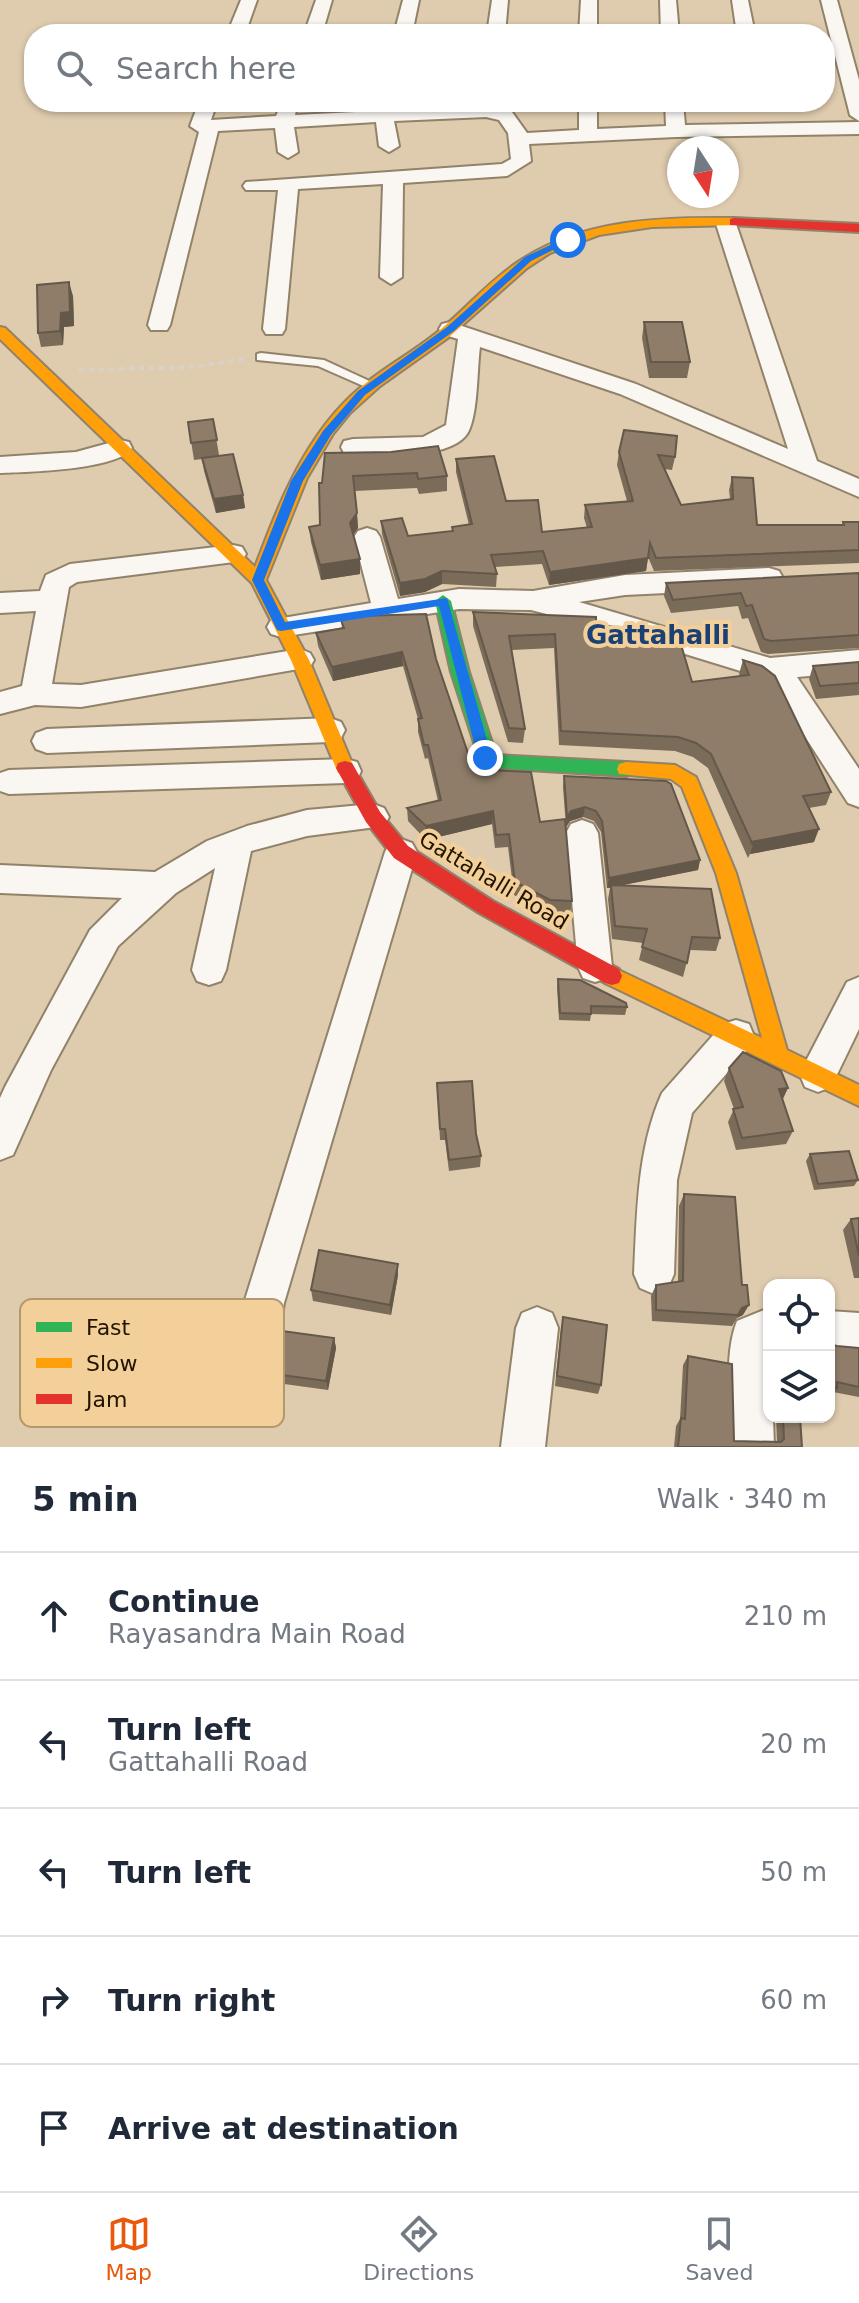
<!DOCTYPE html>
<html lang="en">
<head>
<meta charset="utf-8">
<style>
  :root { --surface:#fff; --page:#f2f2f3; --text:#1f2937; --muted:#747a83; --line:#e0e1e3; --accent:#ea580c }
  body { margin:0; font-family:"DejaVu Sans",sans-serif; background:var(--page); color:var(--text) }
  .controls { position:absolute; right:24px; bottom:24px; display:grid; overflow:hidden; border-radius:16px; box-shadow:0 2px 6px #0004 }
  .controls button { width:72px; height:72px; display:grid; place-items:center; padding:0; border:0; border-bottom:2px solid var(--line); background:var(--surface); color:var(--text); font:40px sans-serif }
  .compass { position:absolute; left:667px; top:136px; width:72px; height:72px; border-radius:50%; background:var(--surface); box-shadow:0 2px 6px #0004; rotate:168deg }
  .stop { position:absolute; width:24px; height:24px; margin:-18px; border:6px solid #1a73e8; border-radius:50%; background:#fff }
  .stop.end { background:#1a73e8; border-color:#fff; box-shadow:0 2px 8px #0008 }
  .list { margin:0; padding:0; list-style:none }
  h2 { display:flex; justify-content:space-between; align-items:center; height:104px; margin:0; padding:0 32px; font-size:34px }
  h2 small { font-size:26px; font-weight:400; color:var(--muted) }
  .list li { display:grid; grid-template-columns:52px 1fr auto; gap:24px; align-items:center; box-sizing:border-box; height:128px; padding:0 32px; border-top:2px solid var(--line) }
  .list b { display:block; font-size:30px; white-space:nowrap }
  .list p { margin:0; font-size:26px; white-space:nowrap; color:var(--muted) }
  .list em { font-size:26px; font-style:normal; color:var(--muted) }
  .icon { flex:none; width:44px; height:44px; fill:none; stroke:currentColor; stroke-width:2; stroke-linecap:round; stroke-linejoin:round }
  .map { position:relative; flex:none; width:859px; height:1447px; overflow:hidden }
  .search { position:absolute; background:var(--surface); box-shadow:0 2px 6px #0004; left:24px; right:24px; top:24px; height:88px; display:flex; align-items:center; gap:20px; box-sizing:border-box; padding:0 28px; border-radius:32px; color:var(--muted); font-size:30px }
  .sheet { height:744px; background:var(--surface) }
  nav { display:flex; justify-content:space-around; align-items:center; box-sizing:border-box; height:112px; border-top:2px solid var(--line); background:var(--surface); font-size:22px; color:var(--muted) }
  nav a { display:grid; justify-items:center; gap:4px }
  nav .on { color:var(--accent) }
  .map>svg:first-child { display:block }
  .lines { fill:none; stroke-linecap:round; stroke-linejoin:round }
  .lane-casing { stroke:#91826a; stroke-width:4 }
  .street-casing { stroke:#91826a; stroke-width:4 }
  .fast-casing { stroke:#91826a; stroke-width:4 }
  .slow-casing { stroke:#91826a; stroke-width:4 }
  .jam-casing { stroke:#91826a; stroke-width:4 }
  .path { stroke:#d8d2c8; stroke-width:4; stroke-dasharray:5 5; stroke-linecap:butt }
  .lane { fill:#faf7f3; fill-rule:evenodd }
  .street { fill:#faf7f3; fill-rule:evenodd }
  .fast { fill:#30b455; fill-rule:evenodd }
  .slow { fill:#ff9f0a; fill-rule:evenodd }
  .jam { fill:#e5322d; fill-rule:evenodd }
  .wall { fill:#7b6c5a }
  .shaded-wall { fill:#64584a }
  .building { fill:#8f7d69; stroke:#64584a; stroke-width:2 }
  .route { fill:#1a73e8 }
  .labels { text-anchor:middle; stroke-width:8; stroke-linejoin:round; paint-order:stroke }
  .street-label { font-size:22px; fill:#211401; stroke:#f3cf9a }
  .quarter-label { font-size:26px; font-weight:bold; fill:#1a4075; stroke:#f3cf9a }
  .key { fill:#f3cf9a; stroke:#b4976c; stroke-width:2 }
  .key-label { font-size:22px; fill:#211401 }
</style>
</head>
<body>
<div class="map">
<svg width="859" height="1447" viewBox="0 0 859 1447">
  <rect width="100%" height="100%" fill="#dfcbae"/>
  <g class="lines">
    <defs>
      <path id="lane" d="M261,353l63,7 54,25 -2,3h-8l-50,-22 -61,-6v-6z"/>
      <g id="street">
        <path d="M241,0h16l-12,34h-18z"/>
        <path d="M316,0h16l-10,34h-18z"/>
        <path d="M403,0h16l-7,34h-18z"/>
        <path d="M492,0h16l-3,34h-18z"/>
        <path d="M581,0h16v34h-18z"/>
        <path d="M660,0h16l3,34h-18z"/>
        <path d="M732,0h16l7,34h-18z"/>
        <path d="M821,0h16l22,80v41l-9,-6z"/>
        <path d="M199,102h18l-6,18 65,-4 6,-14h16l-3,13 81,-4 2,-9h18l-1,8 91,-5 26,7 15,21 52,-3v-28h18v27l69,-3 -1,-24h18l2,23 174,-3v12l-183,3 -147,7 2,17 -24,15 -104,7 -1,94 -11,7 -11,-7 3,-93 -85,5 -13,140 -3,5h-16l-3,-5 15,-139h-32l-3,-4 3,-4 256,-18 9,-5 -3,-26 -9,-13 -13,-3 -92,4 5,25 -10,6 -10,-6 -3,-24 -82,5 4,25 -10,6 -10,-6 -3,-24 -57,3 -48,194 -3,5h-16l-3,-5 51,-193 -9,-6z"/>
        <path d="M726,218l10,6 81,237 42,18v18l-239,-103 -140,-47c-3,23 -2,60 -10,81 -11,33 -90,27 -117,27l-9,-2 -3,-6 3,-6 9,-2 70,-2 23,-12 12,-86 -16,-5 -3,-5 3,-5 8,-2 186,62 152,65 -72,-225z"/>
        <path d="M120,440l9,2 3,6c-14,22 -105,24 -132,25v-16l76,-5z"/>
        <path d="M367,528l9,3 4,6 18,62 61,-10 74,2 92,-16 144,-7 10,3 4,7 -4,7 -10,3 -144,7 -46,7 191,56 89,-8v22l-62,5 62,92v38l-11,-4 -73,-113 -15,-13 -166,-51 -63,-16 -72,-1 -178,28 -10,-3 -4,-7 4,-7 100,-17 -17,-66 4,-6z"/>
        <path d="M233,545l9,2 4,7 -4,7 -165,21 -8,5 -17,97 29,1 219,-36 10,4 4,7 -4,7 -229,40 -46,-2 -35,9v-22l22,-6 14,-75 -36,2v-20l40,-2 6,-16 24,-11z"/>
        <path d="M330,718l11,4 4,8 -4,8 -11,4 -283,11 -11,-4 -4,-8 4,-8 11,-4z"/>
        <path d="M346,759l11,3 4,9 -4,9 -11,3 -337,11 -9,-3v-18l9,-3z"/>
        <path d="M373,804l11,4 5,9 -5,9 -77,10 -56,15 -25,119 -5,11 -12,4 -12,-4 -5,-11 23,-102 -39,25 -58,53 -67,124 -38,85 -13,5v-62l5,-11 85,-157 32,-32 -122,-5v-28l155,7 52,-31 40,-15 60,-16z"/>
        <path d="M582,820l11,4 5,9 14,134 -5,11 -12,4 -12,-4 -5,-11 -12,-134 5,-9z"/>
        <path d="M401,839l11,4 5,9 -133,451 -6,39 -6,15 -15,6 -15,-6 -6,-15 8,-39 141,-451 5,-9z"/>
        <path d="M859,977v52l-28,58 -13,5 -13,-5 -5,-12 5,-12 42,-81z"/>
        <path d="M736,1020l13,4 5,12 -5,12 -57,65 -15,67 -3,94 -6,14 -14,6 -14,-6 -6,-14c3,-61 3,-125 28,-181l61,-69z"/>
        <path d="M537,1307l15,6 6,15 -13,119h-44l15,-119 6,-15z"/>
        <path d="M769,1308v109h4l1,30h-44c1,-39 -7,-91 7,-126z"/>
        <path d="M829,1311l30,2v42l-30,-2z"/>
      </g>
      <path id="fast" d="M443,595l8,6 18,71 27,83 130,7 7,2 2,5 -2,5 -7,2 -144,-9 -31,-95 -16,-71z"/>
      <g id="slow">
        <path d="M734,218l6,4 -2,3 -86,2 -53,8 -49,18 -23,15 -78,69 -69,49 -30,27 -17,21 -26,44 -41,102 43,80 45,108 -2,5h-14l-2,-5 -45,-108 -39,-77 -252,-244v-12l5,1 250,239c25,-66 51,-134 106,-180 25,-21 54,-36 79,-57 27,-22 49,-49 78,-68 64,-43 142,-45 216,-44z"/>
        <path d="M626,762l49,3 21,12 40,96 51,177 72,35v21l-254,-123 -3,-7 3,-7 7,-2 150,71 -46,-165 -34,-86 -11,-8 -52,-5 -2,-5 2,-5z"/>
      </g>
      <g id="jam">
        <path d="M734,218l125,6v8l-129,-7v-6z"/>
        <path d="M345,761l7,2 28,49 28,34 85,55 126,68 3,7 -3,7 -7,2 -7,-2 -126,-70 -85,-55 -28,-36 -30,-54 2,-5z"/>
      </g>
    </defs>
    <use href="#lane" class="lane-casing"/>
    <use href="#street" class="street-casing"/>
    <use href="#fast" class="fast-casing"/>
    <use href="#slow" class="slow-casing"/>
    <use href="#jam" class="jam-casing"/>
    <path class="path" d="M79,370l115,-3 50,-8"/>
    <use href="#lane" class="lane"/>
    <use href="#street" class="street"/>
    <use href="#fast" class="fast"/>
    <use href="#slow" class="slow"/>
    <use href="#jam" class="jam"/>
  </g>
  <g class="wall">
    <path d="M73,296l1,30 -10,1 -1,18 -22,2 -3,-14z"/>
    <path d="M644,322l46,40 -3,16h-38l-7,-40z"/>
    <path d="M213,419l6,36 24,40 2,13 -29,5 -12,-42 -2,-12 -8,1 -6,-38z"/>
    <path d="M619,452l56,5 -3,13 -8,-1 17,36 49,-6 -1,-9 3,-13 25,48h85l1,-3h16v41l-205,8 -6,-14 -2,14 -97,14 -7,-21 -47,3 2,7 -1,13 -54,-3 -17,8 -25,4 -18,-62 -1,-13 27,15 44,-5v-4l17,-2 -13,-53v-13l86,73 45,-4 -3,-10 1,-13 42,-4 -10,-36z"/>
    <path d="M325,453l122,23v15l-28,3 -2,-6 -62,3 3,37 -5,7 7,24v15l-39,6 -10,-38 -2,-15 11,-2z"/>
    <path d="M859,573v75l-91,6 -7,-2 -13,-34 -6,1 -4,-13 -67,7 -7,-17 2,-13z"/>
    <path d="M473,612l123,12 39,20 57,38 48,-6 -1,-2 4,-14 88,132 -5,13 -17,3 5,34 -64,12 -2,4 -40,-90 -15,-11 -18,-6 -116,-6 -5,-97 -42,2 13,79 -2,14 -15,-1 -35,-116z"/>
    <path d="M341,620l95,39 35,103 69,60 32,79 -2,13 -21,-1 -35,-18 -6,-48 -13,1 -3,-24 -66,16 -18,-19 -1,-13 31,-7 -10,-43 -3,1 -7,-27v-13l-15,-53 -70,15 -15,-35 -2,-13 26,-5z"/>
    <path d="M859,662v33l-43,4 -7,-20 4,-13z"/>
    <path d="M564,776l136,84 -2,10 -79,16 101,52 -4,13 -26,-1 -7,27 -44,-17 4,-17 -31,-4 -4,-40 2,-11h-3l-6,-56 -7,-11 -11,-4 -13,4 -4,6 -3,-40z"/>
    <path d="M558,979l69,28 -2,8 -34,-1 -1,7 -31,-1 -2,-33z"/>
    <path d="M729,1068l53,31 11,32 -7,13 -50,6 -8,-28 6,-13 -10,-28z"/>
    <path d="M437,1083l39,51 5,22 -1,11 -31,4 -4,-31h-5z"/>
    <path d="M810,1154l48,26 -4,6 -40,4 -8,-29z"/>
    <path d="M684,1194l59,121 -6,3 -5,8 -80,-5 -1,-25 5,-11 22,-3 1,-76z"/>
    <path d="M859,1218v60h-5l-11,-48 8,-11z"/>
    <path d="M398,1275l-7,40 -78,-14 -2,-11z"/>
    <path d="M563,1317l38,68 -3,9 -43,-8 6,-58z"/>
    <path d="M334,1338l2,10 -8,42 -51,-7 -3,-9z"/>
    <path d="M829,1344l8,2 22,2v49l-26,-5 -4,5z"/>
    <path d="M688,1356l46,85 43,1 -1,-25h24l2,30h-128l2,-21 4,-7 3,-54z"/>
  </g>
  <g class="shaded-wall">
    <path d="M69,282l4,14 1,30 -10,1 -1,18 -3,-14 1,-18z"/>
    <path d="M243,495l2,13 -29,5 -2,-14z"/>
    <path d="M357,513l1,15 -7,10 -1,-15z"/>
    <path d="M648,558l-2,13 -97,14 1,-13z"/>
    <path d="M360,559v15l-39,6 -1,-15z"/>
    <path d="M442,571v13l-17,8 -25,4v-13z"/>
    <path d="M402,652l1,14 -70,15 -1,-14z"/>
    <path d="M585,807l-2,10 -13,4 -4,6 1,-10 4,-6z"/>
    <path d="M493,811l-1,13 -66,16v-14z"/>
    <path d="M819,829l-5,13 -64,12 3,-9 -2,-3z"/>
    <path d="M700,860l-2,10 -91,18 2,-10z"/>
    <path d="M788,1088l-6,13 -3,-12z"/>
    <path d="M398,1264v11l-7,40 -1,-10z"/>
    <path d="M749,1305l-6,10 -6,3 5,-10z"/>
    <path d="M334,1338l2,10 -8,42 -2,-9z"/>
  </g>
  <g class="building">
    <path d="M69,282l1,30 -9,1 -1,18 -22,2 -1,-48z"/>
    <path d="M644,322h38l8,40h-39z"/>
    <path d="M213,419l4,21 -26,3 -3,-21z"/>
    <path d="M624,430l53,6 -2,21 -17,-2 23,50 52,-6 -1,-22 21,1 4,47h87l-1,-3h16v28l-203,8 -6,-15 -2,15 -98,14 -7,-21 -52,4 6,19 -55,-3 -17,8 -25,4 -19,-62 21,-3 6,18 45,-5 -1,-4 20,-3 -16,-65 38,-3 12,45 32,-1 4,32 50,-5 -7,-22 48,-4 -14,-49z"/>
    <path d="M438,446l9,30 -29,3 -1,-6 -64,3 4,37 -7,10 10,36 -40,6 -11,-38 11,-2 -1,-42h3l3,-30 66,-1z"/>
    <path d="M233,454l10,41 -29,4 -12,-41z"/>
    <path d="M859,573v62l-88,6 -7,-2 -12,-34 -6,1 -5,-13 -68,7 -7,-17z"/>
    <path d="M473,612l123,5v7l41,6 -2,14 45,-3 12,41 57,-7 -6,-15 19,6 13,10 56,116 -28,4 16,33 -68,13 2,3 -42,-91 -15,-11 -18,-6 -117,-6 -6,-97 -46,2 16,93 -16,-1z"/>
    <path d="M426,614l10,45 35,103 19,8 41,2 9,50 25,-3 7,82 -22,-1 -35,-18 -6,-48 -13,1 -3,-24 -67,15 -19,-18 34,-8 -13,-55h-4l-6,-26 4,-1 -20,-66 -70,15 -16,-34 28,-5 -3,-8 17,-4z"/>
    <path d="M859,662v21l-39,3 -7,-20z"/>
    <path d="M564,776l102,5 5,3 29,76 -91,18 -7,-57 -6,-10 -11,-4 -14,4 -4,6z"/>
    <path d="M611,885l100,4 9,49 -28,-1 -5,26 -45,-16 5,-18 -32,-3z"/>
    <path d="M558,979l22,1 46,23 1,4 -36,-1v8l-31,-1z"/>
    <path d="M743,1052l38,19 7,17 -9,1 14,42 -51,7 -9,-29 10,-2 -14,-39z"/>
    <path d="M472,1081l4,53 5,22 -32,4 -4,-31h-5l-3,-46z"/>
    <path d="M849,1151l9,29 -40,4 -8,-30z"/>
    <path d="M684,1194l51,3 7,88h5l2,20 -7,3 -4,7 -82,-5v-25l27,-4z"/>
    <path d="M859,1218v38l-8,-37z"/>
    <path d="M319,1250l79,14 -8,41 -79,-15z"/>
    <path d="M563,1317l44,8 -6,60 -44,-9z"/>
    <path d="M282,1331l52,7 -8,43 -52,-7z"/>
    <path d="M829,1344l8,2 22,2v39l-22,-5v6l-8,-2z"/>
    <path d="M688,1356l44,8 2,77 47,1 3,-3 -1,-22h17l2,30h-124l3,-29 4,1z"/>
  </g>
  <path class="route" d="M565,238l8,2 -42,21 -77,70 -89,64 -34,40 -28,46 -39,99 21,42 162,-24 45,160 -7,5 -7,-5 -39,-152 -158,25 -4,-1 -25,-50 39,-99 32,-50 35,-40 89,-64 78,-70z"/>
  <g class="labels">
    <g class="street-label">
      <text transform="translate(494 880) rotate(31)" y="8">Gattahalli Road</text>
    </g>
    <g class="quarter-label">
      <text x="658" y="644">Gattahalli</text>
    </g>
  </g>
  <rect x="20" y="1299" width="264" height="128" rx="12" class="key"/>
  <rect x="36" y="1322" width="36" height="10" fill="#30b455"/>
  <rect x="36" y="1358" width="36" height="10" fill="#ff9f0a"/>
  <rect x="36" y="1394" width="36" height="10" fill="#e5322d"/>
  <g class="key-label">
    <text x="86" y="1335">Fast</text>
    <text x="86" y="1371">Slow</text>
    <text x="86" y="1407">Jam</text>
  </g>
</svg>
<div class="controls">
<button><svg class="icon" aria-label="locate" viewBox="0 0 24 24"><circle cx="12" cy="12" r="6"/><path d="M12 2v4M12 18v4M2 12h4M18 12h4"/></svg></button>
<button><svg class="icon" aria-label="layers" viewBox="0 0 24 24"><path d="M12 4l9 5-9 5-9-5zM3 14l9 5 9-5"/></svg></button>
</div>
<svg class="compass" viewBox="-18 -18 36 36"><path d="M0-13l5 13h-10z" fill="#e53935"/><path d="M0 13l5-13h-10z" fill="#747a83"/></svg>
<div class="stop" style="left:568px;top:240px"></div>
<div class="stop end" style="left:485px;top:758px"></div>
<div class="search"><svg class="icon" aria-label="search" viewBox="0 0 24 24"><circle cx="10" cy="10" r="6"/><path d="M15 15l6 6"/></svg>Search here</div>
</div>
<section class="sheet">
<h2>5 min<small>Walk · 340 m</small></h2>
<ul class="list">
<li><svg class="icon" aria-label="ahead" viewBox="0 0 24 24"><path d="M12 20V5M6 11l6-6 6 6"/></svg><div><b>Continue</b><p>Rayasandra Main Road</p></div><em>210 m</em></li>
<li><svg class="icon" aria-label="left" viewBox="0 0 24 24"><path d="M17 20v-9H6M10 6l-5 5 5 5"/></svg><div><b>Turn left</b><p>Gattahalli Road</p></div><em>20 m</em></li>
<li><svg class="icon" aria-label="left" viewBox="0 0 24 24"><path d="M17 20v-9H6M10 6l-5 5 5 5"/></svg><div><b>Turn left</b></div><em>50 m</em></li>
<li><svg class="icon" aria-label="right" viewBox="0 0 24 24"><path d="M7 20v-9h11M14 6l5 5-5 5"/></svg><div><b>Turn right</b></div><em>60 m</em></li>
<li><svg class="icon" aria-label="arrive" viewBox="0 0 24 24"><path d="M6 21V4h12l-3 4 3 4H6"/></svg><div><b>Arrive at destination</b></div></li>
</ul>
</section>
<nav>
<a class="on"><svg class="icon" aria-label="map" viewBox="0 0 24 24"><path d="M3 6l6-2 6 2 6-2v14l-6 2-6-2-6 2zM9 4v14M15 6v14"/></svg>Map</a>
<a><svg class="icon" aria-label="directions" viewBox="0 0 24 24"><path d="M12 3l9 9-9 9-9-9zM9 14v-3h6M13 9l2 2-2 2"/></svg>Directions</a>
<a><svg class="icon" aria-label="saved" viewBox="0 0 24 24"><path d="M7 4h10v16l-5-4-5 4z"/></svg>Saved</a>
</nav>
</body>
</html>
